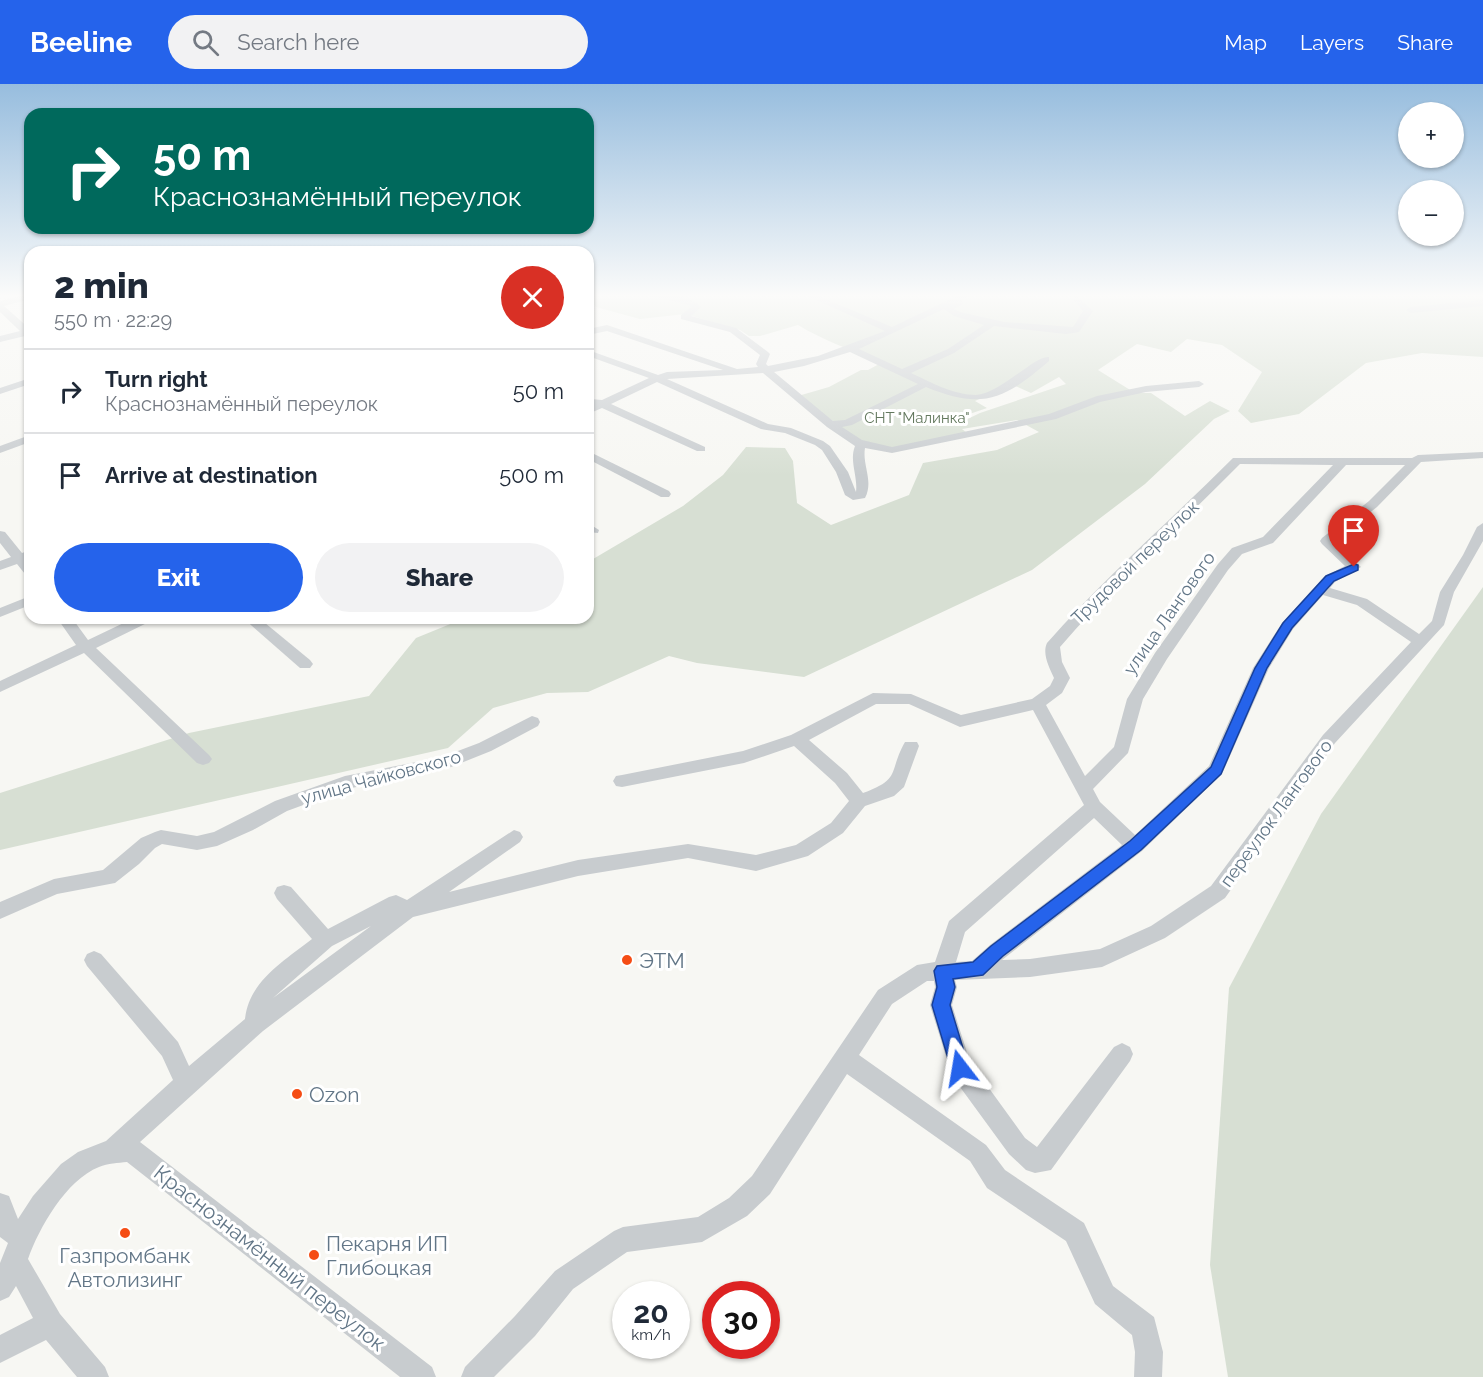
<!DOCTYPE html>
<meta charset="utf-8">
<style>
:root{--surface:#fff;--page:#f2f2f3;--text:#1f2937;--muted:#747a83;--line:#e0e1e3;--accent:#2563eb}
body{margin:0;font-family:Raleway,sans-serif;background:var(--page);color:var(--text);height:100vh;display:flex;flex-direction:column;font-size:22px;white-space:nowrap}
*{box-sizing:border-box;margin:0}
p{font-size:20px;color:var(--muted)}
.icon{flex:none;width:33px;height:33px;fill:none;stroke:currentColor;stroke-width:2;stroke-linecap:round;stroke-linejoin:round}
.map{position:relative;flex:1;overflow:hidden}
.drawer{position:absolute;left:24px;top:162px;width:570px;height:378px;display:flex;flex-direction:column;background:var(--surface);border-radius:18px;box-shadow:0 2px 4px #0004}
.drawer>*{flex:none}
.hud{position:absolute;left:24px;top:24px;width:570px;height:126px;border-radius:18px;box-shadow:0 2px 4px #0004;background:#00695c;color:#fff;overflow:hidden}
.fabs{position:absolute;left:1398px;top:18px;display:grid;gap:12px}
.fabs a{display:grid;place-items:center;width:66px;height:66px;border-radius:50%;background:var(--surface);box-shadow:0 2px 4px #0004;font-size:30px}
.speed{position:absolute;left:612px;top:1197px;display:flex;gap:12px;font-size:30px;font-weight:700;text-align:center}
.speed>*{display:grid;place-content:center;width:78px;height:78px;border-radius:50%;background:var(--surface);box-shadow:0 2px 4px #0004;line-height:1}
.speed small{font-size:15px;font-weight:400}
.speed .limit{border:9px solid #d22;background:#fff;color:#111}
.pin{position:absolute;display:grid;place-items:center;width:51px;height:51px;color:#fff;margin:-62px -26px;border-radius:50% 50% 50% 0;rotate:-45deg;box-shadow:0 0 6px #0007}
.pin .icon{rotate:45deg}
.me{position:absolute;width:66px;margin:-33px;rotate:346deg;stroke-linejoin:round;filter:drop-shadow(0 0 4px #0008)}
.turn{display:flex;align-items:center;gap:21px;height:126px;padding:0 30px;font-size:27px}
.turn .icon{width:78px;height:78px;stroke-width:2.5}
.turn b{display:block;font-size:42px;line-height:51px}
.round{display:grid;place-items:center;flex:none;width:63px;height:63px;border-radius:32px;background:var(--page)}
.overview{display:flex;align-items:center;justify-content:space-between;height:102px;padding:0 30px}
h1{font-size:36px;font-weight:800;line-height:45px}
.cta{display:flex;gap:12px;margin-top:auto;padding:12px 30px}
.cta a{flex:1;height:69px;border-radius:36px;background:var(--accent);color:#fff;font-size:24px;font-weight:800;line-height:69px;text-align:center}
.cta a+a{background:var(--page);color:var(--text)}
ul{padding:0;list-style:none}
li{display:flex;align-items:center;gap:18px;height:84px;padding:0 30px;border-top:2px solid var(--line)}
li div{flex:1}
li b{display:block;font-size:22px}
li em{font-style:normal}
header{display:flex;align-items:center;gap:36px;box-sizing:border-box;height:84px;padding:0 30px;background:var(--accent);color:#fff}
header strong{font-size:28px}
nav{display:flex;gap:33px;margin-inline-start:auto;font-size:21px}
.search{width:420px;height:54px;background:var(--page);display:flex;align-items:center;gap:15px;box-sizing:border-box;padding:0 21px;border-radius:33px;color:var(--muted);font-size:22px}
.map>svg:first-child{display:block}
</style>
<header>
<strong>Beeline</strong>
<div class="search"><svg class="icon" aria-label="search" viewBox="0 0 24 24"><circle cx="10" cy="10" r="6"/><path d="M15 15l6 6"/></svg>Search here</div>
<nav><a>Map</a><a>Layers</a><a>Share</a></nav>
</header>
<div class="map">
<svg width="1483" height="1293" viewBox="0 0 1483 1293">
<rect width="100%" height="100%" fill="#f7f7f3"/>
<!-- green -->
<g fill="#d7dfd3" fill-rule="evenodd">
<path d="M 588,211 L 1483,211 L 1483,273 L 1422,269 L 1366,279 L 1299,330 L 1251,339 L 1238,327 L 1262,288 L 1222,261 L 1187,255 L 1171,268 L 1137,260 L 1098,286 L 1135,309 L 1151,309 L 1185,332 L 1210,317 L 1230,327 L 1214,335 L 1145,400 L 1032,486 L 804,593 L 697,579 L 669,572 L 588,608 L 547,609 L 493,624 L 448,664 L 0,766 L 0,709 L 189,649 L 369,612 L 416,554 L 465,534 L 588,534 L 588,478 L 683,422 L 723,391 L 746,363 L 785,364 L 793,377 L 797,419 L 831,441 L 909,411 L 923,379 L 997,366 L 1039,348 L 1017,336 L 962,345 L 967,349 L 907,364 L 869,363 L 798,312 L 829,303 L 861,286 L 868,286 L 881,279 C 853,266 824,257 798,241 L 760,252 L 749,252 L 740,246 L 685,230 L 640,235 L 596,223 ZM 1059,293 L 1066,300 L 980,329 L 953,342 L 946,338 L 987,324 L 975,317 L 1011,300 L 1031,309 Z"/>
<polygon points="1483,503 1483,1293 1228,1293 1210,1181 1229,904 1321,730"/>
</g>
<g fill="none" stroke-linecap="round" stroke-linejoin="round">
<!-- minor -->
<g fill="#c8cccf" fill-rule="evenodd">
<polygon points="24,211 30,211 30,215 4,222 30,245 30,255 25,252 0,258 0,252 20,247 0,228 0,217"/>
<path d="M 647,211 C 663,211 690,210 701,223 L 691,232 L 736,244 L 768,268 L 770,270 L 766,280 L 768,282 L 818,272 L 885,247 L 805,211 L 816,211 L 892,243 L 959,211 L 969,211 L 962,216 L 963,220 L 954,225 L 960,228 L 1004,238 L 1073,243 L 1083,227 L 1073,215 L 1077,212 L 1093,227 L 1079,248 L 1066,250 L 994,242 L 954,269 L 911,289 C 930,298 954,311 976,311 C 1000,310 1035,271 1049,273 L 1049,277 C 1004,316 982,326 926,303 L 852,341 L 842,343 L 862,356 L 892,363 L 1049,330 L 1097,312 L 1146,302 L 1199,297 L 1204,300 L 1199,303 L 1146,308 L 1100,318 L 1056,335 L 892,369 L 865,364 C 862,381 874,397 865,414 L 853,416 L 845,411 L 836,388 L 822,366 L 815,361 L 785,349 L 761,345 L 657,298 L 611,320 L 705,363 L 705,367 L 697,367 L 602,324 L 588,330 L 588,323 L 593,320 L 590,317 L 591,315 L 602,316 L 649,294 L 588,272 L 588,266 L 658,291 L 667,288 L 723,286 L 607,247 L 588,251 L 588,245 L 607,241 L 737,285 L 758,283 L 756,280 L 760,271 L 730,248 L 681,235 L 681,231 L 691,223 L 689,221 ZM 944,225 L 954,232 L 984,241 L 948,265 L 902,285 L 859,265 ZM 850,268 L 918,300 L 845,336 L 833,337 L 774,288 L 804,282 ZM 763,289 L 827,343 L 855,362 C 849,377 858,392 856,408 L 848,388 L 830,362 L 823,357 L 791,344 L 768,340 L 667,295 Z"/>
<polygon points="1483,216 1483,222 1411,229 1406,226 1411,223"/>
<polygon points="30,294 30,300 0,310 0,304"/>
<polygon points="30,351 30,358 0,369 0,362"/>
<polygon points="588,367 669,407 671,410 669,413 661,413 588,375"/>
<path d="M 1483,368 L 1483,374 L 1421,378 L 1377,423 L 1334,457 L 1361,483 L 1335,498 L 1330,504 L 1367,515 L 1419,550 L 1432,537 L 1440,508 L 1463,471 L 1477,443 L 1483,439 L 1483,457 L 1454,508 L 1444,541 L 1335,659 L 1225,814 L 1165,854 L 1102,883 L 1030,893 L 955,896 L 957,903 L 952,921 L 970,978 L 1025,1054 L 1037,1063 L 1114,963 L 1122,959 L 1130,963 L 1133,970 L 1130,977 L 1051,1086 L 1035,1089 L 1026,1086 L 1009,1070 L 952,992 L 930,921 L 935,903 L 934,897 L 927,897 L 892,920 L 859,971 L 986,1061 L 1005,1086 L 1084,1139 L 1113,1202 L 1154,1233 L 1163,1268 L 1162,1293 L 1134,1293 L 1135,1268 L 1132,1251 L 1095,1220 L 1066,1157 L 987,1104 L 970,1077 L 847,990 L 770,1110 L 747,1132 L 702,1158 L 627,1168 L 573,1205 L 535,1252 L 494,1293 L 461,1293 L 465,1283 L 515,1232 L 555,1187 L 614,1147 L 623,1143 L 698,1133 L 729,1114 L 752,1092 L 878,906 L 917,881 L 935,878 L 949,837 L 1084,721 L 1033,626 L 960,643 L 909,620 L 876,620 L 809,656 L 847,689 L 863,709 C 902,695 888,688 905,658 L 917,658 L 919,662 L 904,703 L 894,712 L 865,722 L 843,749 L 808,772 L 756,787 L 688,774 L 578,792 L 413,833 L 263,947 L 140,1058 L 432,1283 L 436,1293 L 400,1293 L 127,1078 C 118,1079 108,1079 99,1083 C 66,1096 39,1144 28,1175 L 60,1230 L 105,1283 L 109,1293 L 77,1293 L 46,1256 L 0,1279 L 0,1251 L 33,1234 L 16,1202 L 9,1213 L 0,1217 L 0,1179 L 8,1159 L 0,1153 L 0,1109 L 9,1112 L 18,1135 L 33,1112 L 61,1080 L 78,1068 L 106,1057 L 173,996 L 162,972 L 87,882 L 84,876 L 87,870 L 94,867 L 101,870 L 178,958 L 189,982 L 245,935 C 249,897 284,877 312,855 L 277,815 L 274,809 L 277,803 L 284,801 L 291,803 L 328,845 L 389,813 L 396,811 L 407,816 L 514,746 L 520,748 L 523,753 L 520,758 L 449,808 L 578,776 L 688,760 L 756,771 L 796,761 L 831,739 L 849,717 L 835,699 L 794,662 L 744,679 L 622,703 L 616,702 L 613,697 L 616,692 L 622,691 L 743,667 L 791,651 L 873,609 L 911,610 L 961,631 L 1032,615 L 1050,602 L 1054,594 C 1049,583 1042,570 1047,559 C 1105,493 1171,436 1233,374 L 1412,374 L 1418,371 ZM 1240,380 L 1333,381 L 1263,453 L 1232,464 L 1218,480 L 1155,569 L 1127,615 L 1114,663 L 1085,692 L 1046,621 L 1062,609 L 1070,594 L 1062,578 L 1060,563 C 1116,498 1180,441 1240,380 ZM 1346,381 L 1405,381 L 1369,417 L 1322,454 L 1320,457 L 1322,460 L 1345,482 L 1325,492 L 1282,539 L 1253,584 L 1209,682 L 1135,751 L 1100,718 L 1093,705 L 1128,669 L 1143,615 L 1167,575 L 1228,486 L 1242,470 L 1273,459 ZM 1323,511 L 1357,521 L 1411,558 L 1323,651 L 1211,802 L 1151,842 L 1100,865 L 1030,875 L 1002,876 L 1142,767 L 1222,690 L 1269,584 L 1293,545 ZM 1094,734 L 1122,761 L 990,861 L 972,877 L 956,878 L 965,848 ZM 371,842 L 273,914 L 332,862 Z"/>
<polygon points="588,439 599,446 598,449 588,448"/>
<polygon points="0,447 5,448 22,469 30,466 30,475 28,476 30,478 30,491 25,490 17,480 0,486 0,477 11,473 0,459"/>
<polygon points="30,512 30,521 0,533 0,524"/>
<polygon points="57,534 72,534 88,556 134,534 153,534 151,537 96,564 209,671 212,675 209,679 203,681 197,679 84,569 0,608 0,597 76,561"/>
<polygon points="243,534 259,534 310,576 313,580 310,584 300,584"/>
<polygon points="532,632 538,634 540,638 538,642 491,667 451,683 347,705 287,727 253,746 217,762 197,766 162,760 155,764 139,780 115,799 57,810 0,835 0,818 54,795 103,786 141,754 155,748 161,746 197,752 214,748 275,717 345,692 442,673 479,659"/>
</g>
</g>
<!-- sky -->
<linearGradient id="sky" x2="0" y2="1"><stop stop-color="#97bdde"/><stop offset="0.54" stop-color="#fbfbfa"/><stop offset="1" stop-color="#fbfbfa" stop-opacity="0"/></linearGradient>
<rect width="1483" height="392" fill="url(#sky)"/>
<!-- route -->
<polygon fill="#2563eb" stroke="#184099" stroke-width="1.5" points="1354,480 1358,481 1358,486 1334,497 1292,544 1267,584 1221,690 1141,766 1003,872 983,891 953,895 955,903 950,921 969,984 966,991 960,993 953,991 932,921 937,903 934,887 937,882 973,878 991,862 1130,757 1211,683 1255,584 1283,539 1326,492"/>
<!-- markers -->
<g fill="#f54d15" stroke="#fff" stroke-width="2">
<circle cx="627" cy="876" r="6"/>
<circle cx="297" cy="1010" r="6"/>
<circle cx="125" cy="1149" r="6"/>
<circle cx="314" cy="1171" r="6"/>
</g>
<g text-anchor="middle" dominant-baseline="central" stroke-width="6" stroke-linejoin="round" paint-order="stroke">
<!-- far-park labels -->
<g font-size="15" fill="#63785e" stroke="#fff">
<text x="917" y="334">СНТ "Малинка"</text>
</g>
<!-- street labels -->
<g font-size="18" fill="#627687" stroke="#fff">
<text transform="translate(1135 478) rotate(-44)">Трудовой переулок</text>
<text transform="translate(1169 529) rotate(-55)">улица Лангового</text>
<text transform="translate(381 693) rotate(-15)">улица Чайковского</text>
<text transform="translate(1276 729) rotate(-54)">переулок Лангового</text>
</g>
<!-- near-poi labels -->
<g font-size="21" fill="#627687" stroke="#fff" text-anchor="start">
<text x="639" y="876">ЭТМ</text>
<text x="309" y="1010">Ozon</text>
<text x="326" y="1159">Пекарня ИП<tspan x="326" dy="24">Глибоцкая</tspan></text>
<text x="125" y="1171" text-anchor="middle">Газпромбанк<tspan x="125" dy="24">Автолизинг</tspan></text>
</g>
<!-- near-street labels -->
<g font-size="21" fill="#627687" stroke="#fff">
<text transform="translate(270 1174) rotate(38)">Краснознамённый переулок</text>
</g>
</g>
</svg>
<div class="fabs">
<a>+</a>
<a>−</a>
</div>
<div class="speed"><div>20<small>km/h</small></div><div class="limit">30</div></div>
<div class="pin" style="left:1354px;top:483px;background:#d93025"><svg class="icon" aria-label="arrive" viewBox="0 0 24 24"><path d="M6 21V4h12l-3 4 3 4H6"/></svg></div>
<svg class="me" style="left:960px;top:984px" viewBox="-20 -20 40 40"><path d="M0-17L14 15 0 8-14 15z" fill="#2563eb" stroke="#fff" stroke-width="4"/></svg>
<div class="hud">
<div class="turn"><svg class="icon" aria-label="right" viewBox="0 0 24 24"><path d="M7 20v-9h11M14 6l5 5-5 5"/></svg><div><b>50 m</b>Краснознамённый переулок</div></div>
</div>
<section class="drawer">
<div class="overview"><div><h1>2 min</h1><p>550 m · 22:29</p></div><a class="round" style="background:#d93025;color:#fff"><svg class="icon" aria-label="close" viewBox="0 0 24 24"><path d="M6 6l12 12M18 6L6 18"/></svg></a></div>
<ul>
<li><svg class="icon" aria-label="right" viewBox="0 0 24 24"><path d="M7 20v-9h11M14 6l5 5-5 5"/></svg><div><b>Turn right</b><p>Краснознамённый переулок</p></div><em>50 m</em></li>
<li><svg class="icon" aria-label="arrive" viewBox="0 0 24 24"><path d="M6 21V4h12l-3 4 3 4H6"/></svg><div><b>Arrive at destination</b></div><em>500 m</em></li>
</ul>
<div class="cta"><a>Exit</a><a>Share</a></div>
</section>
</div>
